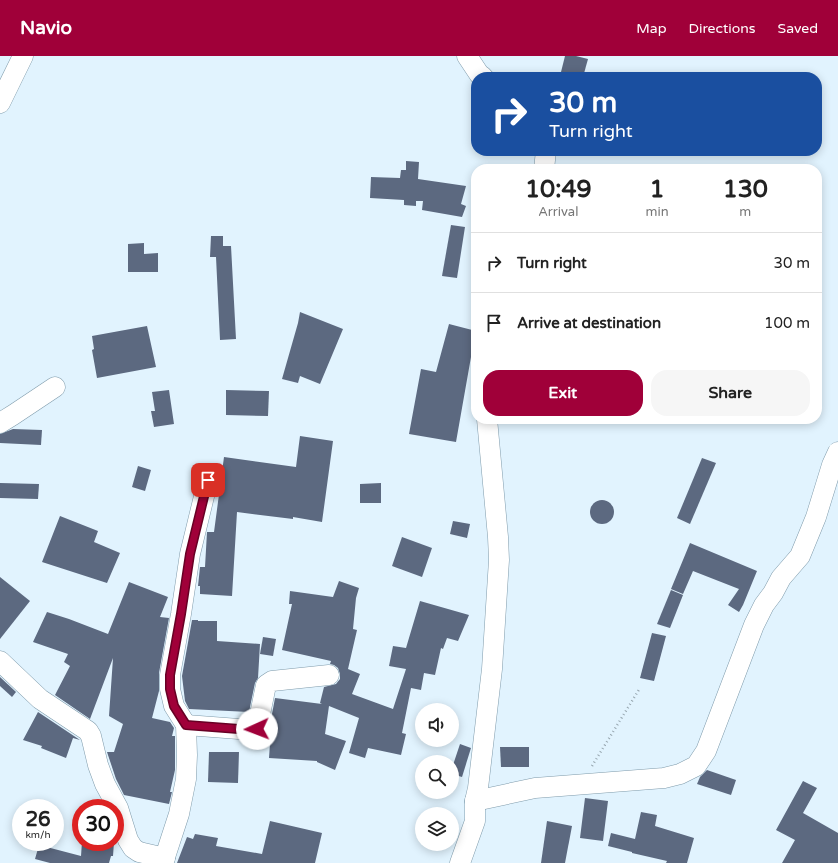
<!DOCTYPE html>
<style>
:root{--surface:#fff;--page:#f6f6f6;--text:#222;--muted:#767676;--line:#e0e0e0;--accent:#a00039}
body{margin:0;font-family:"Varela Round",sans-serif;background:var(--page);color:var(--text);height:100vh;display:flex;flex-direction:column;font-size:15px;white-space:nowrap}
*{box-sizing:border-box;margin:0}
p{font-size:13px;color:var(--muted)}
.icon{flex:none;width:22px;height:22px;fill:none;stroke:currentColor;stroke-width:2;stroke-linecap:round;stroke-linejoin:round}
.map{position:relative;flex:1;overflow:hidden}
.drawer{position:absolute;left:471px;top:108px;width:351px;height:260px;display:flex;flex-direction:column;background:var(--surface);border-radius:16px;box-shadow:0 2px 10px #0003}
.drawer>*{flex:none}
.top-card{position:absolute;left:471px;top:16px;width:351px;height:84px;border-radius:16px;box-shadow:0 2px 10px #0003;background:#1a4fa0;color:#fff;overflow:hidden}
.tools{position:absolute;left:415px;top:647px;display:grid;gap:8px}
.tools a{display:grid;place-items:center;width:44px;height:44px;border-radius:50%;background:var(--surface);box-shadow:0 2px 10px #0003;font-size:20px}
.speed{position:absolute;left:12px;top:743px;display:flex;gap:8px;font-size:20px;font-weight:700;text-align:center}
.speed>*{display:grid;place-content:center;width:52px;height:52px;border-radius:50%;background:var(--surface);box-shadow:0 2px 10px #0003;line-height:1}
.speed small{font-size:10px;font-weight:400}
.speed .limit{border:6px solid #d22;background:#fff;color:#111}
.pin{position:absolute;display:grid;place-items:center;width:34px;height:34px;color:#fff;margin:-17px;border-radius:8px;box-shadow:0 2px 6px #0006}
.me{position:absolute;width:44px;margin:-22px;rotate:268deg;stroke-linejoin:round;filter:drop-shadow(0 0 3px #0008)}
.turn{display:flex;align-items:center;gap:14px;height:84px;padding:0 12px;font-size:18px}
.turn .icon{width:52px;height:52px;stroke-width:2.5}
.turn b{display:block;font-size:28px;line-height:34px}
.eta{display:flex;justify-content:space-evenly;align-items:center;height:68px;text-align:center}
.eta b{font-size:24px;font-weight:700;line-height:28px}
.cta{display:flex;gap:8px;margin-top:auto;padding:8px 12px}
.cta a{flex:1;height:46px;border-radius:16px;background:var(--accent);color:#fff;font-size:16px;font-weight:700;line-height:46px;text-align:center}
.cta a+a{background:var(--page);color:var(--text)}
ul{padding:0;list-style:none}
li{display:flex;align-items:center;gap:12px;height:60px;padding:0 12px;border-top:1px solid var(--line)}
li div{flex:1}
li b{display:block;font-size:15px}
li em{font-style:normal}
header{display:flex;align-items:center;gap:24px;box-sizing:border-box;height:56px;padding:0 20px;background:var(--accent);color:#fff}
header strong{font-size:19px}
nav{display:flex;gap:22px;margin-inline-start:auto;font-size:14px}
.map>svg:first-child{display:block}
</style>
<header>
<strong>Navio</strong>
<nav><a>Map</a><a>Directions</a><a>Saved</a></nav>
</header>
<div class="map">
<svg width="838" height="807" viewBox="0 0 838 807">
<rect width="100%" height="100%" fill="#e1f3fe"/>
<!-- building -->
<g fill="#5c6980">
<polygon points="565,0 576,0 588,3 583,21 561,16"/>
<polygon points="406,105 419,106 418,123 466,130 461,148 466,150 462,161 422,154 423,145 416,145 416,150 404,149 404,144 370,142 371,121 400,122 401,114 406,114"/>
<polygon points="451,169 465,171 457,222 442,220"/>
<polygon points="211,180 223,180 223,190 231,190 236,283 220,284 216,201 210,201"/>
<polygon points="144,187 144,198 158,197 158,216 128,216 128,188"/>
<polygon points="300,256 343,273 320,328 300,320 298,327 282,323 298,267"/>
<polygon points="449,268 476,275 476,299 474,298 473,301 471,301 456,386 409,378 421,313 436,316"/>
<polygon points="147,270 156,311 97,322 92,294 94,293 92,280"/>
<polygon points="169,334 174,368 154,371 151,355 155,355 152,336"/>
<polygon points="226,334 269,335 268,360 226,359"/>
<polygon points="13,373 42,374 41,389 0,387 0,378"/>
<polygon points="300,380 333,385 322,466 293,461 293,463 237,456 232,540 200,538 200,530 198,530 200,511 205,511 207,476 214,476 224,401 296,411"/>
<polygon points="702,402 716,407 690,468 677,462"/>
<polygon points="138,410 151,414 145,435 132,431"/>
<polygon points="0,427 39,428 38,443 0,442"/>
<polygon points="381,427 381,447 360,447 360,428"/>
<circle cx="602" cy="456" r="12"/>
<polygon points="60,460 98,475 94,486 120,497 107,527 42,506"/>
<polygon points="453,465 470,468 467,482 450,478"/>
<polygon points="402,481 432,492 422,521 392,510"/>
<polygon points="690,487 757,515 743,549 739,556 728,549 739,533 693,515 683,538 671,533"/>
<polygon points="0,521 30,545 0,583"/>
<polygon points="339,525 359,532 356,542 353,573 357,574 348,613 360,618 352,638 393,653 406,613 389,610 393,590 406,592 420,545 469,559 458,585 447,582 443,593 441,592 435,619 424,617 421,634 411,632 402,677 406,678 401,699 368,692 365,702 349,697 359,662 329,650 325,678 346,685 335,714 317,706 317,705 269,702 272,658 275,642 322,648 320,647 324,631 336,628 340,623 340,618 338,612 334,609 330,608 331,605 282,594 292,548 289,548 290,535 333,541"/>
<polygon points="129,526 168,541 160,561 169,562 159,617 159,635 152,662 170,666 174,672 172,680 175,680 175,714 170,736 172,736 169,748 124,739 116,723 107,696 114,696 123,668 109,660 113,602 90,663 55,639 70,610 64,606 68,598 33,586 47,556 69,563 108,578"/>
<polygon points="671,534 683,539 670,572 657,568"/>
<polygon points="192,564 198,564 198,565 217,565 217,585 260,588 258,622 255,627 249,656 189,653 185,645 182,620"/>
<polygon points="652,577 666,580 654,625 640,622"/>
<polygon points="263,581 276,583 273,600 260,598"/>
<polygon points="0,621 16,636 12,641 0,630"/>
<polygon points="38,656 80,684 73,682 66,702 41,692 42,690 23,684"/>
<polygon points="460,688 471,692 462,721 452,718 452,712"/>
<polygon points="500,691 529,691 529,711 501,711"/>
<polygon points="209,696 239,696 238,727 208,726"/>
<polygon points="707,714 736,724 731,739 697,728 700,721"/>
<polygon points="803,725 817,732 803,757 838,777 838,807 782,807 795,784 776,774"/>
<polygon points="585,742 608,745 603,785 580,782"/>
<polygon points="641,756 657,759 655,770 694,782 687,807 666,807 667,805 632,797 632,796 608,790 611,777 635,783"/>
<polygon points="270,765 322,777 315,807 177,807 187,781 193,783 195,778 218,782 216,790 262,798"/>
<polygon points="547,765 572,770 565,807 541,807"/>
<polygon points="82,786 114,786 113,800 111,800 109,807 50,807 35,803 39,789 81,800"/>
</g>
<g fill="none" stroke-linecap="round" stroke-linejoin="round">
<defs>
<g id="minor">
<polyline points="467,0 479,18 483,21"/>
<polyline points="0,47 23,0"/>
<polyline points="544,113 546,95"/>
<polyline points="0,367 13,359 55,331"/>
<polyline points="0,605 40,643 88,675 91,680 98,709 105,728 118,752 128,784 133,792 139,796 165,802"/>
<polyline points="186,669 252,674 257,673 266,629 272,625 329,619"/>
<polyline points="475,745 535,732 664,722 680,718 696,710 706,695 754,569 764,549 773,537 781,522 800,500 816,461 832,409 838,396"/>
<polyline points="163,807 179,758 186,723 187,699 186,669 174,650 170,633 170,619 181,558 190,498 208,424"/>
<polyline points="460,807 475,765 475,745 478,732 492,613 499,504 498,481 487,363"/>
</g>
</defs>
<!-- minor casing -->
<use href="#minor" stroke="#7f9bab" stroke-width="21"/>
<!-- path -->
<polyline stroke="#97a6af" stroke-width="2.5" stroke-dasharray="1 3" stroke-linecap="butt" points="592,710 640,632"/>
<!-- minor -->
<use href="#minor" stroke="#fff" stroke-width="20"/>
</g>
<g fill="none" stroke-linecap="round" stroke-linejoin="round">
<defs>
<polyline id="route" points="208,424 190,498 181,558 170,619 170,633 174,650 186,669 252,674 257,673"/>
</defs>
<!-- route casing -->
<use href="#route" stroke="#680025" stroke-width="10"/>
<!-- route -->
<use href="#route" stroke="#a00039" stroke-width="7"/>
</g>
</svg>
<div class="tools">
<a><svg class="icon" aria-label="sound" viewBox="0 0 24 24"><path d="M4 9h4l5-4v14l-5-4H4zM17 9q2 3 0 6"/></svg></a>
<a><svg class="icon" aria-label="search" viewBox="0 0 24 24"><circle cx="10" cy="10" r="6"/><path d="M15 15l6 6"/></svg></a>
<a><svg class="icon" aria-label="layers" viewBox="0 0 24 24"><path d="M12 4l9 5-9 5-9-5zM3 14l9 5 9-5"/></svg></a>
</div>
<div class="speed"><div>26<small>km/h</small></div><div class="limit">30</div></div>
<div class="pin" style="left:208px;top:424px;background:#d93025"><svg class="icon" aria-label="arrive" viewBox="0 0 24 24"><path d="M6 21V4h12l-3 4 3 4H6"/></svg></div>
<svg class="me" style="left:257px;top:673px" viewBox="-20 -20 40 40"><circle r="19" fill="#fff"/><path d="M0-13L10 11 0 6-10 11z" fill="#a00039"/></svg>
<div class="top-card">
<div class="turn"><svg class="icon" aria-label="right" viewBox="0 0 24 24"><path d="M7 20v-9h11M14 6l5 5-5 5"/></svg><div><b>30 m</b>Turn right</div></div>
</div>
<section class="drawer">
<div class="eta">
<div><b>10:49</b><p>Arrival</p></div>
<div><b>1</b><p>min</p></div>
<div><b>130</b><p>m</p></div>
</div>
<ul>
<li><svg class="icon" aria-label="right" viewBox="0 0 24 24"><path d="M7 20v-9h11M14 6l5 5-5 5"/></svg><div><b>Turn right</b></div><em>30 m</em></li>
<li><svg class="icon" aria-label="arrive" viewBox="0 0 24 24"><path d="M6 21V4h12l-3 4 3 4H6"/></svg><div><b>Arrive at destination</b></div><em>100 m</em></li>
</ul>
<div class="cta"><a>Exit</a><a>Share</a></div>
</section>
</div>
